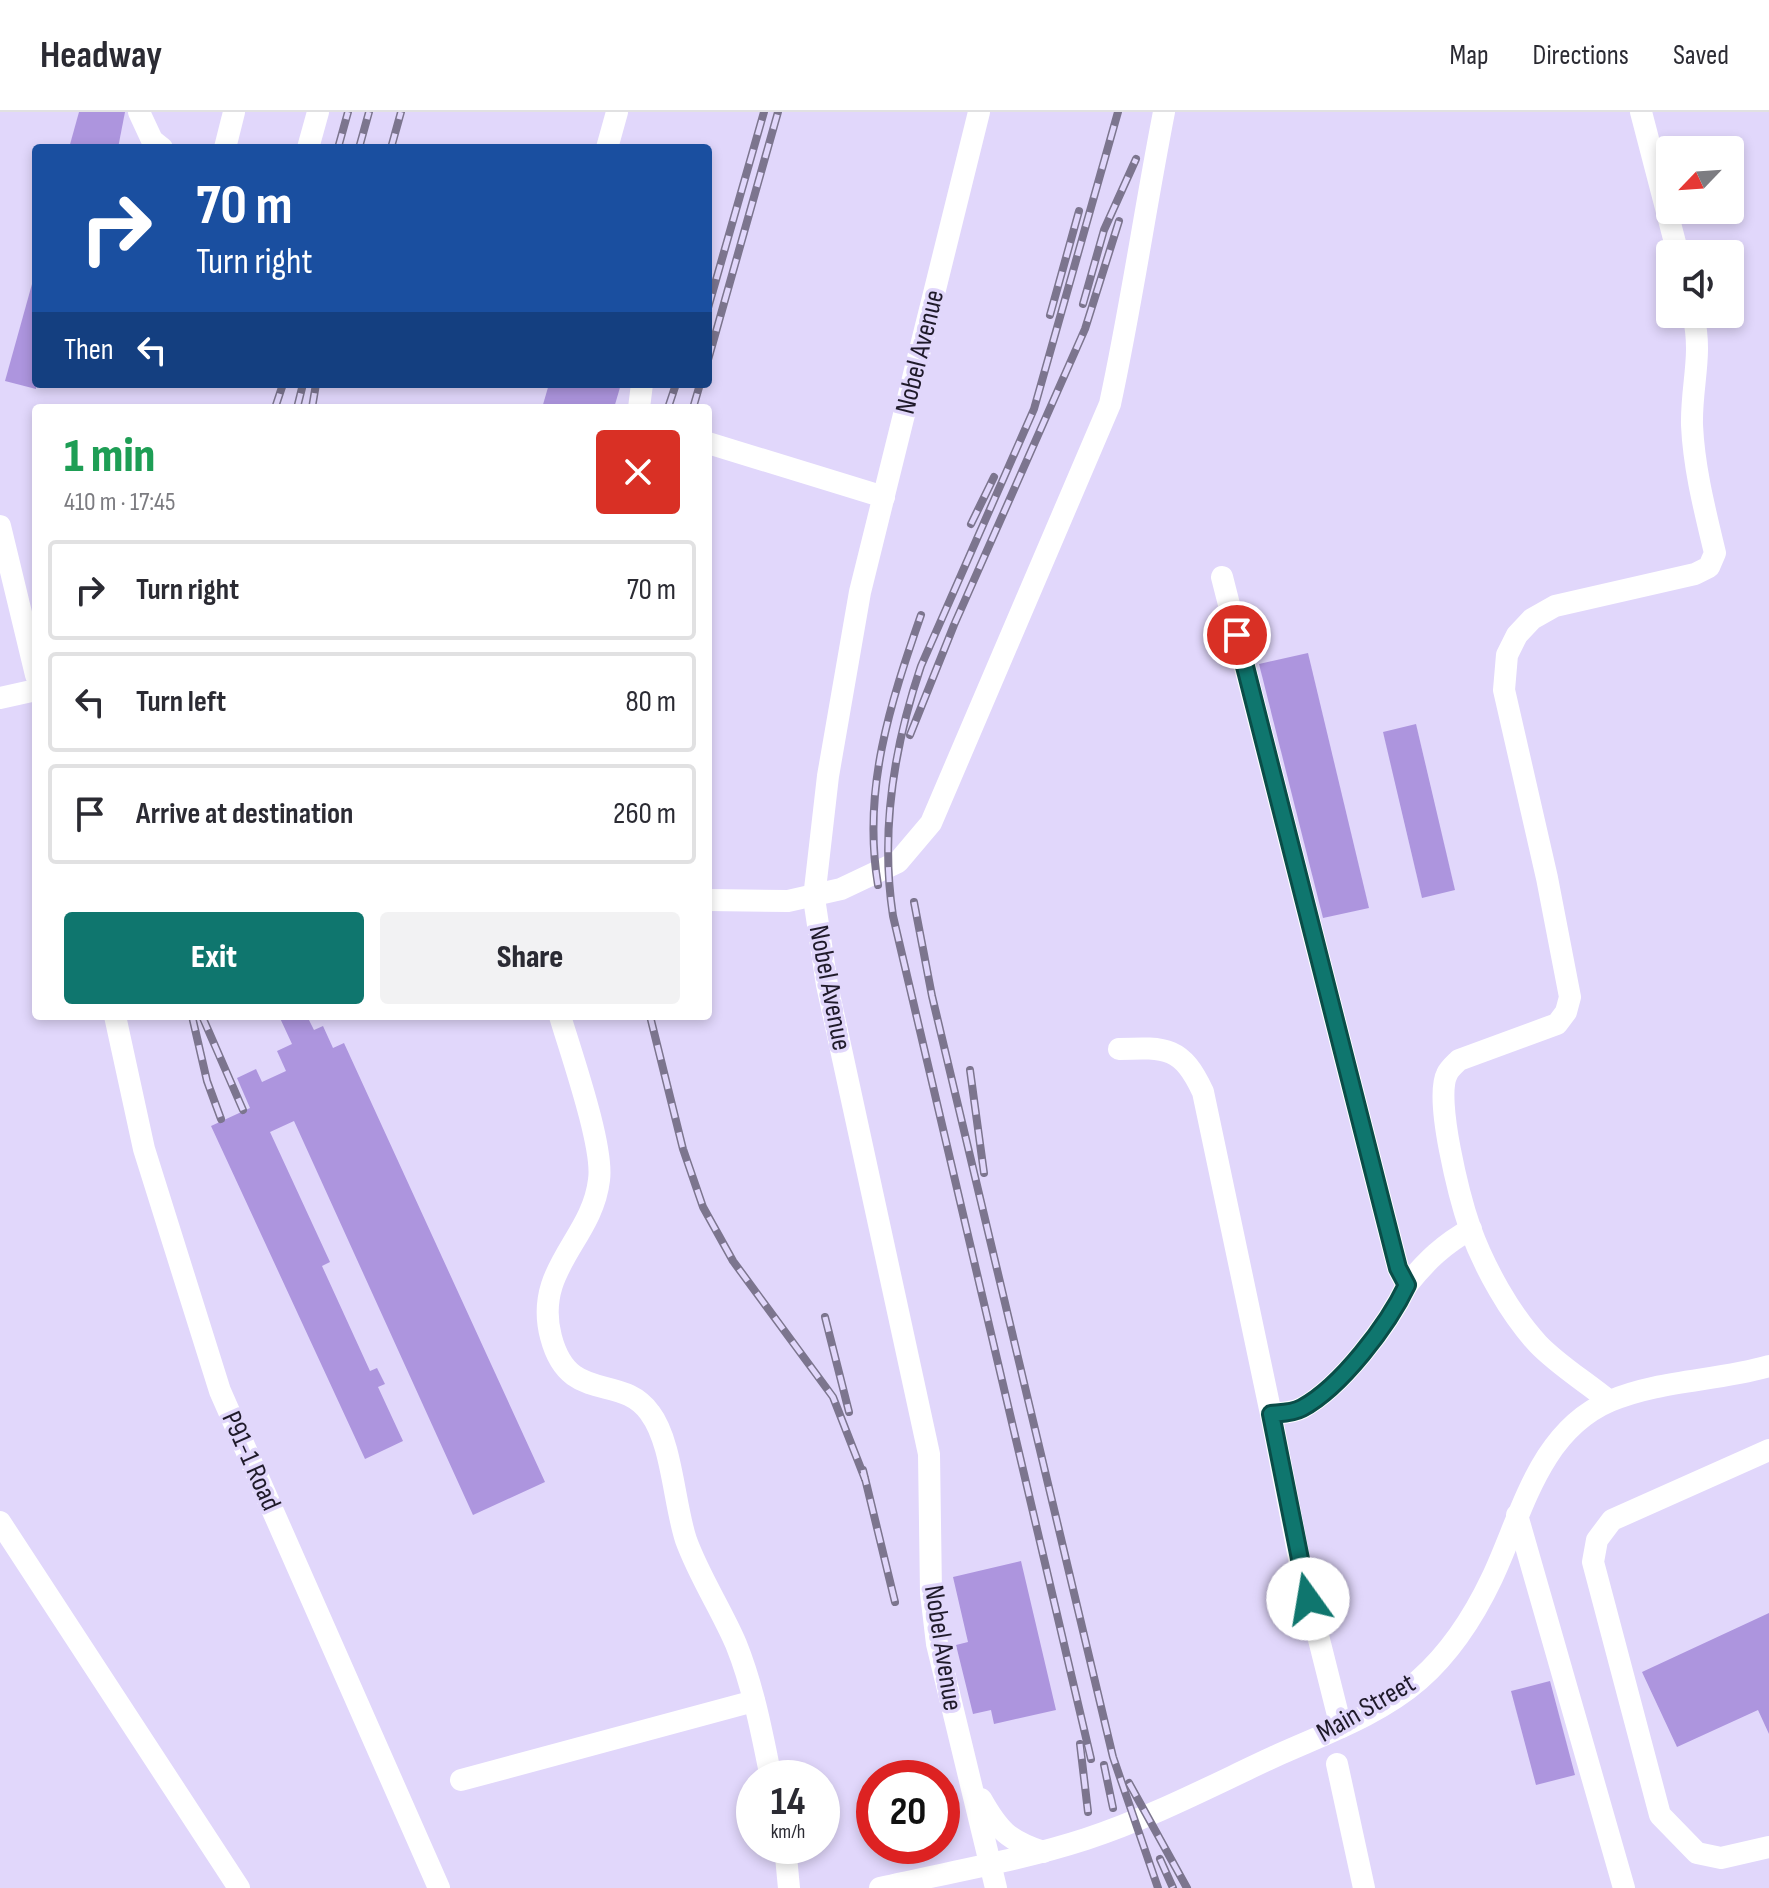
<!DOCTYPE html>
<meta charset="utf-8">
<style>
:root{--surface:#fff;--page:#f2f2f3;--text:#2b2b33;--muted:#7c7c81;--line:#e1e1e2;--accent:#0f766e}
body{margin:0;font-family:"Sofia Sans Condensed",sans-serif;background:var(--page);color:var(--text);height:100vh;display:flex;flex-direction:column;font-size:30px;white-space:nowrap}
*{box-sizing:border-box;margin:0}
p{font-size:26px;color:var(--muted)}
.icon{flex:none;width:44px;height:44px;fill:none;stroke:currentColor;stroke-width:2;stroke-linecap:round;stroke-linejoin:round}
.map{position:relative;flex:1;overflow:hidden}
.details{position:absolute;left:32px;top:292px;width:680px;height:616px;display:flex;flex-direction:column;background:var(--surface);border-radius:8px;box-shadow:0 4px 12px #0003}
.details>*{flex:none}
.guide{position:absolute;left:32px;top:32px;width:680px;height:244px;border-radius:8px;box-shadow:0 4px 12px #0003;background:#1a4fa0;color:#fff;overflow:hidden}
.needle{width:52px;rotate:245deg}
.controls{position:absolute;left:1656px;top:24px;display:grid;gap:16px}
.controls a{display:grid;place-items:center;width:88px;height:88px;border-radius:8px;background:var(--surface);box-shadow:0 4px 12px #0003;font-size:40px}
.speed{position:absolute;left:736px;top:1648px;display:flex;gap:16px;font-size:40px;font-weight:700;text-align:center}
.speed>*{display:grid;place-content:center;width:104px;height:104px;border-radius:50%;background:var(--surface);box-shadow:0 4px 12px #0003;line-height:1}
.speed small{font-size:20px;font-weight:400}
.speed .limit{border:12px solid #d22;background:#fff;color:#111}
.pin{position:absolute;display:grid;place-items:center;width:68px;height:68px;color:#fff;margin:-34px;border:4px solid #fff;border-radius:50%;box-shadow:0 2px 8px #0007}
.me{position:absolute;width:88px;margin:-44px;rotate:347deg;stroke-linejoin:round;filter:drop-shadow(0 0 6px #0008)}
.turn{display:flex;align-items:center;gap:28px;height:168px;padding:0 32px;font-size:36px}
.turn .icon{width:104px;height:104px;stroke-width:2.5}
.turn b{display:block;font-size:56px;line-height:68px}
.then{display:flex;align-items:center;height:76px;padding:0 32px;background:#0003;gap:16px;font-size:30px}
.round{display:grid;place-items:center;flex:none;width:84px;height:84px;border-radius:8px;background:var(--page)}
.headline{display:flex;align-items:center;justify-content:space-between;height:136px;padding:0 32px}
h1{font-size:48px;font-weight:800;line-height:60px;color:#1e9e55}
.action{display:flex;gap:16px;margin-top:auto;padding:16px 32px}
.action a{flex:1;height:92px;border-radius:8px;background:var(--accent);color:#fff;font-size:32px;font-weight:800;line-height:92px;text-align:center}
.action a+a{background:var(--page);color:var(--text)}
ul{padding:0;list-style:none}
li{display:flex;align-items:center;gap:24px;height:100px;margin:0 16px 12px;padding:0 16px;border:4px solid var(--line);border-radius:8px}
li div{flex:1}
li b{display:block;font-size:30px}
li em{font-style:normal}
header{display:flex;align-items:center;gap:48px;box-sizing:border-box;height:112px;padding:0 40px;background:var(--surface);border-bottom:2px solid var(--line)}
header strong{font-size:38px}
nav{display:flex;gap:44px;margin-inline-start:auto;font-size:28px}
.map>svg:first-child{display:block}
</style>
<header>
<strong>Headway</strong>
<nav><a>Map</a><a>Directions</a><a>Saved</a></nav>
</header>
<div class="map">
<svg width="1769" height="1776" viewBox="0 0 1769 1776">
<rect width="100%" height="100%" fill="#e1d7fb"/>
<!-- building -->
<g fill="#ad95de">
<polygon points="79,0 125,0 118,36 69,36"/>
<polygon points="32,172 36,172 36,277 5,269"/>
<polygon points="549,272 621,272 614,296 542,296"/>
<polygon points="1308,541 1369,796 1323,806 1259,552"/>
<polygon points="1416,612 1455,778 1422,786 1383,620"/>
<polygon points="279,904 307,904 314,918 323,914 333,936 344,931 545,1370 473,1403 294,1009 270,1020 330,1150 322,1154 370,1259 377,1256 385,1272 378,1275 403,1329 365,1347 211,1014 250,996 237,966 256,957 262,970 286,959 277,939 292,932"/>
<polygon points="1021,1449 1056,1598 994,1612 991,1598 973,1602 956,1533 968,1530 953,1465"/>
<polygon points="1769,1501 1769,1622 1758,1598 1677,1635 1642,1560"/>
<polygon points="1550,1569 1575,1663 1536,1673 1511,1579"/>
</g>
<g fill="none" stroke-linecap="round" stroke-linejoin="round">
<!-- minor -->
<g stroke="#fff" stroke-width="22">
<polyline points="139,0 152,28 162,36"/>
<polyline points="979,0 860,480 828,664 814,786 827,873 929,1342 931,1481 937,1532 996,1776"/>
<polyline points="1641,0 1678,142"/>
<polyline points="225,36 234,0"/>
<polyline points="308,36 318,0"/>
<polyline points="607,36 617,0"/>
<polyline points="639,296 642,272"/>
<polyline points="708,331 884,385"/>
<polyline points="0,414 36,563"/>
<path d="M 1222,465 L 1398,1156 L 1407,1173 C 1388,1213 1341,1275 1302,1296 C 1293,1301 1281,1301 1271,1302 L 1301,1456 L 1341,1615"/>
<polyline points="0,586 36,578"/>
<path d="M 708,788 L 788,789 L 841,777 L 898,750 L 931,711 L 1110,292 C 1131,195 1145,97 1164,0"/>
<polyline points="115,904 144,1037 220,1279 439,1776"/>
<path d="M 560,904 C 571,941 604,1035 599,1068 C 592,1128 533,1157 551,1225 C 569,1294 621,1260 650,1301 C 672,1330 674,1392 686,1428 C 699,1464 721,1497 736,1532 C 753,1574 762,1621 771,1666"/>
<path d="M 1119,937 C 1167,935 1182,935 1203,980 L 1271,1302"/>
<path d="M 1407,1173 C 1426,1149 1444,1132 1471,1117"/>
<path d="M 1609,1289 C 1586,1270 1558,1253 1538,1232 C 1510,1202 1484,1155 1470,1116 C 1460,1087 1434,987 1447,962 C 1449,957 1455,952 1459,948 L 1557,912 L 1566,900 L 1570,885 L 1547,766 L 1504,578 L 1507,543 L 1517,523 L 1532,507 L 1555,494 L 1695,462 L 1709,455 L 1715,441 C 1705,399 1694,357 1692,313 C 1691,273 1703,243 1693,202"/>
<polyline points="1769,1338 1612,1408 1597,1428 1593,1450 1660,1703 1697,1741 1721,1746 1769,1735"/>
<polyline points="1517,1403 1624,1776"/>
<polyline points="0,1410 239,1776"/>
<polyline points="1337,1652 1364,1776"/>
<polyline points="461,1668 754,1589"/>
<path d="M 981,1687 C 999,1719 1008,1728 1043,1740"/>
<polyline points="785,1734 789,1776"/>
<path d="M 880,1776 C 949,1760 1018,1749 1086,1727 C 1153,1705 1217,1671 1280,1642 C 1327,1621 1380,1602 1419,1568 C 1451,1540 1474,1504 1492,1466 C 1522,1403 1538,1320 1610,1289 C 1659,1268 1718,1269 1769,1254"/>
</g>
<defs>
<g id="rail">
<polyline points="338,36 348,0"/>
<polyline points="359,36 369,0"/>
<polyline points="391,36 401,0"/>
<polyline points="1083,192 1104,118 1136,47"/>
<polyline points="708,196 764,0"/>
<polyline points="1050,203 1079,99"/>
<polyline points="708,248 778,0"/>
<polyline points="275,296 283,272"/>
<polyline points="297,296 303,272"/>
<polyline points="312,296 316,272"/>
<polyline points="668,296 676,272"/>
<polyline points="693,296 700,272"/>
<polyline points="971,412 994,365"/>
<polyline points="910,623 954,513 1085,217 1119,109"/>
<path d="M 878,773 C 862,678 890,592 921,503"/>
<polyline points="914,790 932,884 1113,1645 1158,1776"/>
<polyline points="192,904 207,969 221,1007"/>
<polyline points="202,904 243,998"/>
<polyline points="650,904 683,1037 703,1095 733,1149 833,1285 865,1367"/>
<polyline points="970,958 984,1061"/>
<polyline points="825,1205 849,1300"/>
<polyline points="863,1358 895,1490"/>
<polyline points="1080,1632 1088,1700"/>
<path d="M 1091,1647 L 893,804 C 880,719 894,634 921,554 L 1034,297 L 1118,0"/>
<polyline points="1104,1653 1113,1696"/>
<polyline points="1129,1671 1187,1776"/>
<polyline points="1160,1747 1173,1776"/>
</g>
</defs>
<!-- rail casing -->
<use href="#rail" stroke="#7c758e" stroke-width="8"/>
<!-- rail -->
<use href="#rail" stroke="#e1d7fb" stroke-width="5" stroke-dasharray="15" stroke-linecap="butt"/>
</g>
<g fill="none" stroke-linecap="round" stroke-linejoin="round">
<defs>
<path id="route" d="M 1237,523 L 1398,1156 L 1407,1173 C 1388,1213 1341,1275 1302,1296 C 1293,1301 1281,1301 1271,1302 L 1308,1487"/>
</defs>
<!-- route casing -->
<use href="#route" stroke="#0a4d48" stroke-width="20"/>
<!-- route -->
<use href="#route" stroke="#0f766e" stroke-width="14"/>
</g>
<g text-anchor="middle" dominant-baseline="central" stroke-width="7" stroke-linejoin="round" paint-order="stroke">
<!-- street labels -->
<g font-size="28" fill="#1f1a2a" stroke="#e1d7fb">
<text transform="translate(920 240) rotate(-76)">Nobel Avenue</text>
<text transform="translate(830 876) rotate(79)">Nobel Avenue</text>
<text transform="translate(251 1349) rotate(66)">P91-1 Road</text>
<text transform="translate(943 1536) rotate(81)">Nobel Avenue</text>
<text transform="translate(1366 1596) rotate(-30)">Main Street</text>
</g>
</g>
</svg>
<div class="controls">
<a><svg class="needle" viewBox="-14 -14 28 28"><path d="M0-13l5 13h-10z" fill="#e53935"/><path d="M0 13l5-13h-10z" fill="#7c7c81"/></svg></a>
<a><svg class="icon" aria-label="sound" viewBox="0 0 24 24"><path d="M4 9h4l5-4v14l-5-4H4zM17 9q2 3 0 6"/></svg></a>
</div>
<div class="speed"><div>14<small>km/h</small></div><div class="limit">20</div></div>
<div class="pin" style="left:1237px;top:523px;background:#d93025"><svg class="icon" aria-label="arrive" viewBox="0 0 24 24"><path d="M6 21V4h12l-3 4 3 4H6"/></svg></div>
<svg class="me" style="left:1308px;top:1487px" viewBox="-20 -20 40 40"><circle r="19" fill="#fff"/><path d="M0-13L10 11 0 6-10 11z" fill="#0f766e"/></svg>
<div class="guide">
<div class="turn"><svg class="icon" aria-label="right" viewBox="0 0 24 24"><path d="M7 20v-9h11M14 6l5 5-5 5"/></svg><div><b>70 m</b>Turn right</div></div>
<div class="then">Then<svg class="icon" aria-label="left" viewBox="0 0 24 24"><path d="M17 20v-9H6M10 6l-5 5 5 5"/></svg></div>
</div>
<section class="details">
<div class="headline"><div><h1>1 min</h1><p>410 m · 17:45</p></div><a class="round" style="background:#d93025;color:#fff"><svg class="icon" aria-label="close" viewBox="0 0 24 24"><path d="M6 6l12 12M18 6L6 18"/></svg></a></div>
<ul>
<li><svg class="icon" aria-label="right" viewBox="0 0 24 24"><path d="M7 20v-9h11M14 6l5 5-5 5"/></svg><div><b>Turn right</b></div><em>70 m</em></li>
<li><svg class="icon" aria-label="left" viewBox="0 0 24 24"><path d="M17 20v-9H6M10 6l-5 5 5 5"/></svg><div><b>Turn left</b></div><em>80 m</em></li>
<li><svg class="icon" aria-label="arrive" viewBox="0 0 24 24"><path d="M6 21V4h12l-3 4 3 4H6"/></svg><div><b>Arrive at destination</b></div><em>260 m</em></li>
</ul>
<div class="action"><a>Exit</a><a>Share</a></div>
</section>
</div>
